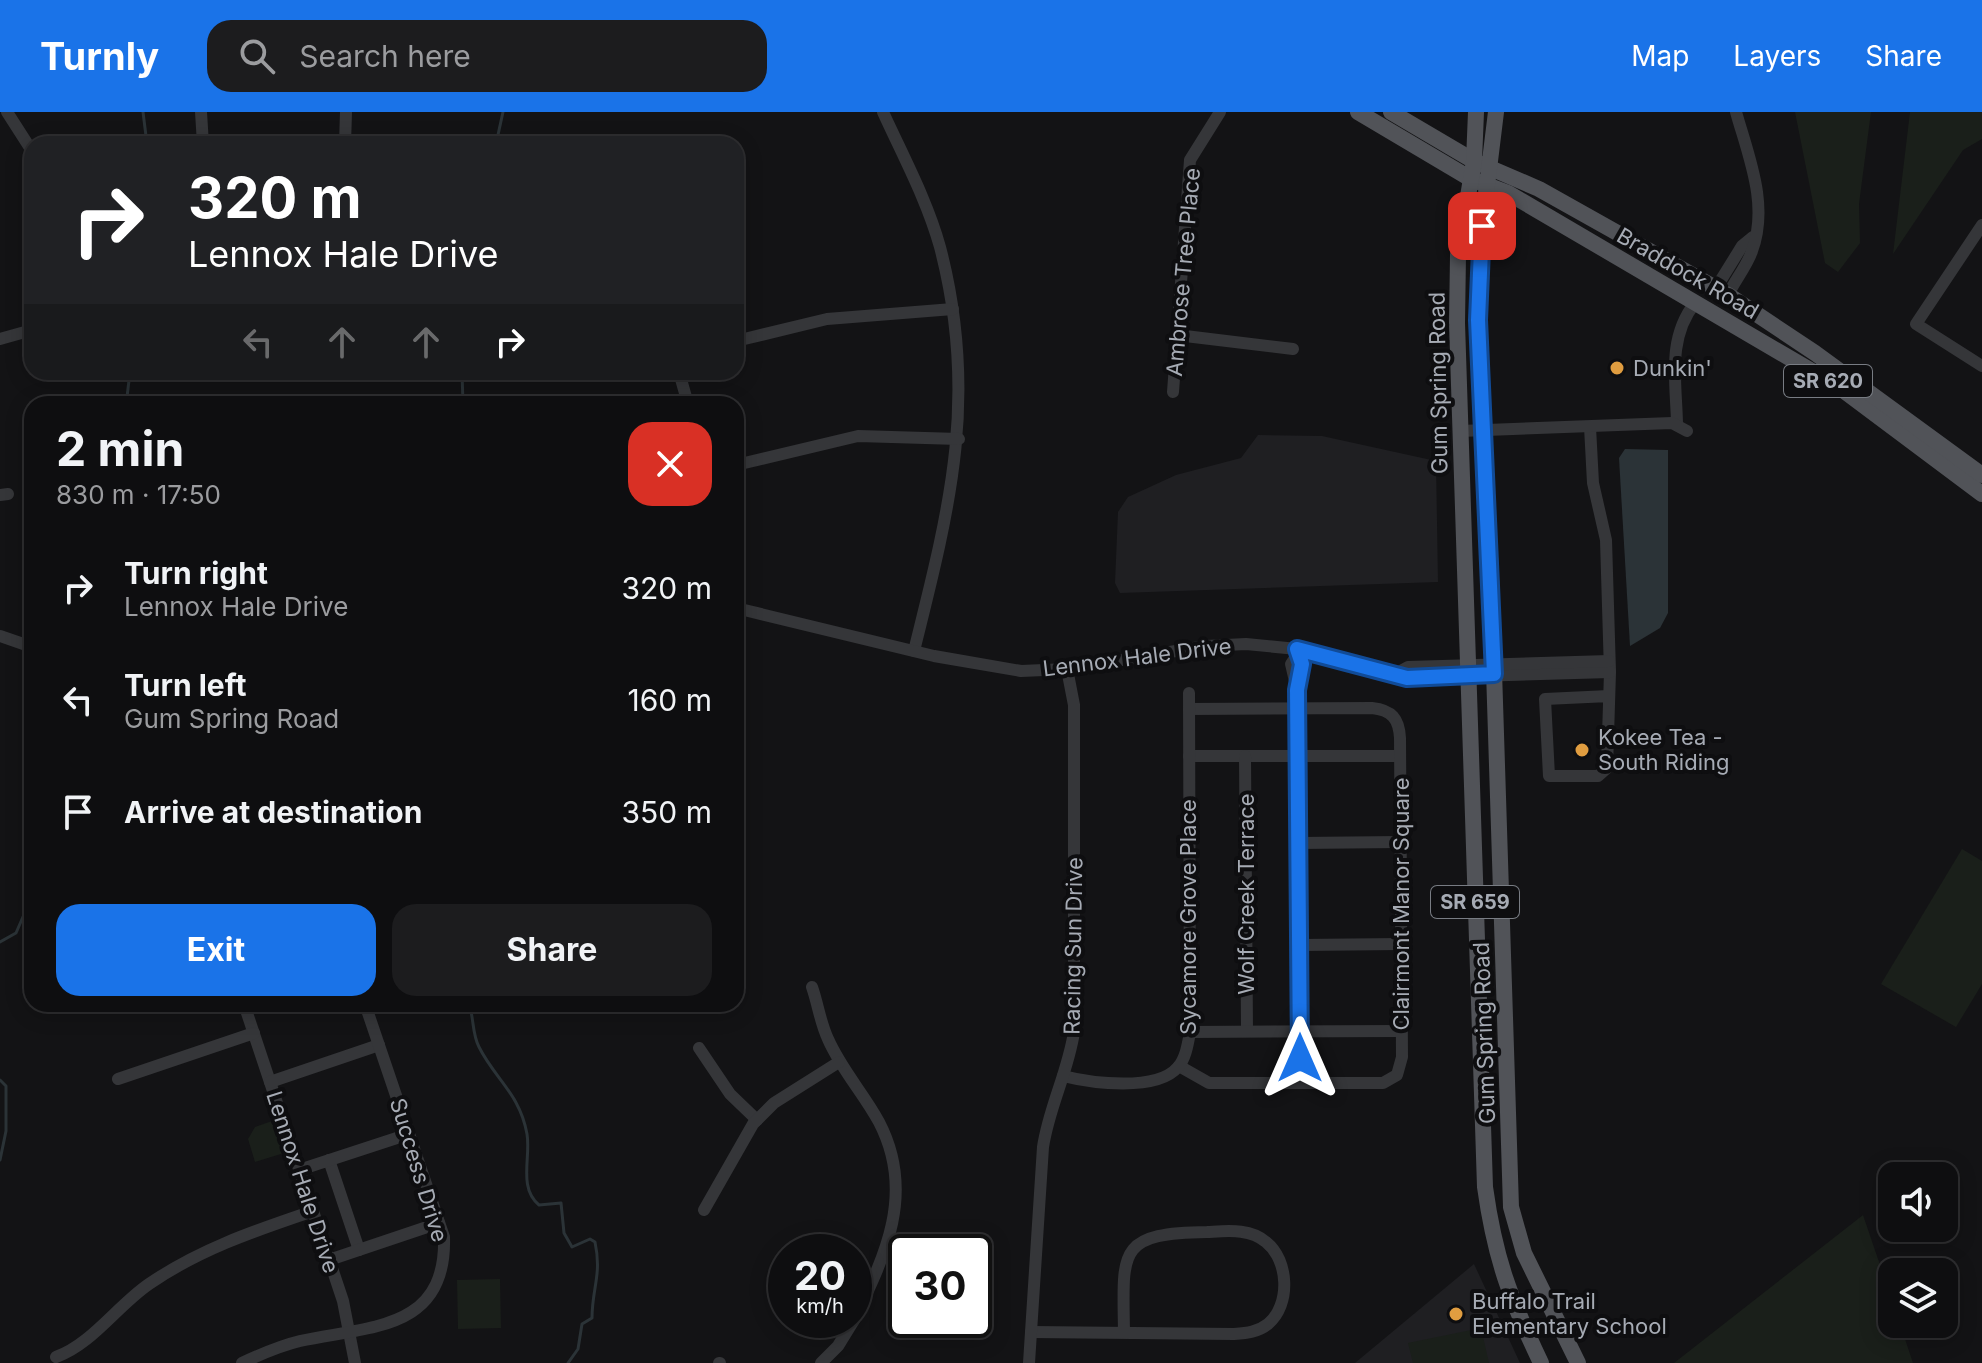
<!DOCTYPE html>
<meta charset="utf-8">
<style>
:root{--surface:#0e0e10;--page:#1c1c1e;--text:#f1f3f6;--muted:#9b9c9f;--line:#2e2e30;--accent:#1a73e8}
body{margin:0;font-family:Inter,sans-serif;background:var(--page);color:var(--text);height:100vh;display:flex;flex-direction:column;font-size:30px;white-space:nowrap}
*{box-sizing:border-box;margin:0}
p{font-size:26px;color:var(--muted)}
.icon{flex:none;width:44px;height:44px;fill:none;stroke:currentColor;stroke-width:2;stroke-linecap:round;stroke-linejoin:round}
.map{position:relative;flex:1;overflow:hidden}
.drawer{position:absolute;left:24px;top:284px;width:720px;height:616px;display:flex;flex-direction:column;background:var(--surface);border-radius:24px;box-shadow:0 4px 20px #0003,0 0 0 2px var(--line)}
.drawer>*{flex:none}
.banner{position:absolute;left:24px;top:24px;width:720px;height:244px;border-radius:24px;box-shadow:0 4px 20px #0003,0 0 0 2px var(--line);background:#202124;color:#fff;overflow:hidden}
.buttons{position:absolute;left:1878px;top:1050px;display:grid;gap:16px}
.buttons a{display:grid;place-items:center;width:80px;height:80px;border-radius:16px;background:var(--surface);box-shadow:0 4px 20px #0003,0 0 0 2px var(--line);font-size:40px}
.speed{position:absolute;left:768px;top:1122px;display:flex;gap:16px;font-size:40px;font-weight:700;text-align:center}
.speed>*{display:grid;place-content:center;width:104px;height:104px;border-radius:50%;background:var(--surface);box-shadow:0 4px 20px #0003,0 0 0 2px var(--line);line-height:1}
.speed small{font-size:20px;font-weight:400}
.speed .limit{border:4px solid #111;border-radius:12px;background:#fff;color:#111}
.pin{position:absolute;display:grid;place-items:center;width:68px;height:68px;color:#fff;margin:-34px;border-radius:16px;box-shadow:0 4px 12px #0006}
.me{position:absolute;width:88px;margin:-44px;rotate:0deg;stroke-linejoin:round;filter:drop-shadow(0 0 6px #0008)}
.turn{display:flex;align-items:center;gap:28px;height:168px;padding:0 32px;font-size:36px}
.turn .icon{width:104px;height:104px;stroke-width:2.5}
.turn b{display:block;font-size:56px;line-height:68px}
.lanes{display:flex;align-items:center;height:76px;padding:0 32px;background:#0003;justify-content:center;gap:40px;direction:ltr}
.lanes .off{opacity:.35}
.round{display:grid;place-items:center;flex:none;width:84px;height:84px;border-radius:24px;background:var(--page)}
.summary{display:flex;align-items:center;justify-content:space-between;height:136px;padding:0 32px}
h1{font-size:48px;font-weight:700;line-height:60px}
.action{display:flex;gap:16px;margin-top:auto;padding:16px 32px}
.action a{flex:1;height:92px;border-radius:24px;background:var(--accent);color:#fff;font-size:32px;font-weight:700;line-height:92px;text-align:center}
.action a+a{background:var(--page);color:var(--text)}
ul{padding:0;list-style:none}
li{display:flex;align-items:center;gap:24px;height:112px;padding:0 32px}
li div{flex:1}
li b{display:block;font-size:30px}
li em{font-style:normal}
header{display:flex;align-items:center;gap:48px;box-sizing:border-box;height:112px;padding:0 40px;background:var(--accent);color:#fff}
header strong{font-size:38px}
nav{display:flex;gap:44px;margin-inline-start:auto;font-size:28px}
.search{width:560px;height:72px;background:var(--page);display:flex;align-items:center;gap:20px;box-sizing:border-box;padding:0 28px;border-radius:24px;color:var(--muted);font-size:30px}
.map>svg:first-child{display:block}
</style>
<header>
<strong>Turnly</strong>
<div class="search"><svg class="icon" aria-label="search" viewBox="0 0 24 24"><circle cx="10" cy="10" r="6"/><path d="M15 15l6 6"/></svg>Search here</div>
<nav><a>Map</a><a>Layers</a><a>Share</a></nav>
</header>
<div class="map">
<svg width="1982" height="1251" viewBox="0 0 1982 1251">
<rect width="100%" height="100%" fill="#131315"/>
<!-- built -->
<g fill="#1f1f22">
<polygon points="1258,323 1322,324 1436,349 1438,470 1120,481 1115,471 1118,400 1128,385 1176,363 1241,346"/>
<polygon points="1474,1152 1520,1251 1355,1251"/>
</g>
<!-- green -->
<g fill="#1a1f1a">
<polygon points="1795,0 1871,0 1859,92 1860,131 1838,160 1825,151"/>
<polygon points="1910,0 1982,0 1982,27 1963,38 1893,142"/>
<polygon points="1962,737 1982,749 1982,872 1956,915 1881,872"/>
<polygon points="272,1009 284,1041 255,1050 248,1027 255,1015"/>
<polygon points="1863,1103 1892,1188 1892,1212 1900,1212 1913,1251 1674,1251"/>
<polygon points="500,1167 501,1216 458,1217 457,1168"/>
<polygon points="1481,1216 1489,1251 1413,1251 1408,1231"/>
</g>
<!-- water -->
<polygon fill="#2b3337" points="1625,337 1668,338 1668,501 1660,516 1630,534 1619,346"/>
<g fill="none" stroke-linecap="round" stroke-linejoin="round">
<!-- stream -->
<g stroke="#2b3337" stroke-width="3">
<polyline points="143,0 147,32"/>
<polyline points="496,32 503,0"/>
<polyline points="462,260 463,292"/>
<polyline points="120,292 127,285 130,260"/>
<polyline points="0,830 16,821 32,784"/>
<path d="M 469,892 C 474,906 472,922 479,935 C 495,967 520,982 527,1022 C 531,1045 518,1076 539,1093 L 561,1091 L 564,1121 L 572,1135 L 590,1127 L 595,1130 C 602,1163 592,1176 592,1206 L 582,1212 L 578,1237 L 568,1251"/>
<polyline points="0,968 6,974 6,1019 0,1048"/>
</g>
<!-- minor -->
<g stroke="#353639" stroke-width="12">
<polyline points="7,0 32,39"/>
<polyline points="201,0 203,32"/>
<path d="M 883,0 C 903,44 927,88 940,135 C 979,284 950,395 914,539"/>
<polyline points="345,32 346,0"/>
<polyline points="1982,113 1916,212 1982,254"/>
<polyline points="1716,176 1742,134 1753,125"/>
<path d="M 1728,183 C 1735,168 1747,154 1752,139 C 1769,93 1749,46 1736,0"/>
<polyline points="1177,223 1293,237"/>
<polyline points="0,227 32,218"/>
<polyline points="736,229 827,207 953,197"/>
<polyline points="679,260 688,292"/>
<polyline points="1173,280 1190,48 1220,0"/>
<path d="M 1677,311 C 1676,269 1667,226 1695,191"/>
<polyline points="1590,315 1593,371 1606,428 1610,560 1607,656 1598,664 1549,664 1545,587 1609,584"/>
<polyline points="1460,319 1672,311 1687,319"/>
<polyline points="736,353 858,324 959,327"/>
<polyline points="0,383 8,382"/>
<polyline points="736,496 934,544 1021,559 1067,557 1206,534 1246,532 1297,537 1407,566 1610,560"/>
<polyline points="0,524 32,535"/>
<polyline points="1297,537 1302,552 1297,578 1299,971"/>
<polyline points="1297,543 1291,552 1297,578"/>
<polyline points="1397,561 1408,555 1609,549"/>
<polyline points="1189,644 1400,644"/>
<polyline points="1245,644 1247,919"/>
<polyline points="1299,731 1400,730"/>
<polyline points="1300,833 1401,832"/>
<path d="M 812,875 C 818,892 820,910 828,927 C 841,957 864,982 879,1010 C 916,1081 885,1144 854,1208"/>
<polyline points="244,892 343,1189 355,1251"/>
<polyline points="1190,920 1401,919"/>
<polyline points="699,936 730,982 757,1008"/>
<path d="M 1179,954 L 1209,971 L 1383,971 L 1397,963 L 1402,945 L 1400,626 C 1399,607 1392,598 1372,596 L 1189,597"/>
<path d="M 1063,964 C 1091,971 1157,980 1178,955 C 1186,946 1188,931 1190,920 L 1189,581"/>
<polyline points="118,967 254,921"/>
<polyline points="270,970 379,933"/>
<polyline points="329,1048 359,1138"/>
<polyline points="299,1058 409,1022"/>
<polyline points="704,1098 753,1012 774,991 839,950"/>
<polyline points="329,1148 439,1111"/>
<path d="M 1031,1220 L 1234,1222 C 1247,1221 1258,1220 1268,1212 C 1291,1193 1289,1148 1266,1130 C 1250,1116 1227,1119 1207,1120 C 1116,1121 1123,1140 1124,1221"/>
<path d="M 56,1245 C 92,1232 117,1194 149,1172 C 200,1137 254,1119 313,1099"/>
<path d="M 242,1251 C 261,1242 279,1234 300,1229 C 369,1214 447,1219 444,1125 L 365,892"/>
<polyline points="719,1251 720,1251"/>
<polyline points="821,1251 838,1234 854,1208"/>
<path d="M 1029,1251 L 1043,1035 C 1049,995 1068,960 1074,920 L 1074,593 L 1067,557"/>
</g>
<!-- major -->
<g stroke="#515358" stroke-width="16">
<polyline points="1358,0 1471,67 1508,81 1839,275 1982,382"/>
<polyline points="1391,0 1474,49 1539,77 1728,183 1815,241 1982,363"/>
<path d="M 1476,0 L 1474,49 L 1458,143 L 1457,211 L 1485,1075 C 1495,1147 1510,1186 1541,1251"/>
<polyline points="1496,0 1482,114 1478,208 1491,464 1511,1095 1524,1141 1578,1251"/>
</g>
</g>
<g fill="none" stroke-linecap="round" stroke-linejoin="round">
<defs>
<polyline id="route" points="1300,946 1297,578 1302,552 1297,537 1407,566 1494,562 1478,208 1482,114"/>
</defs>
<!-- route casing -->
<use href="#route" stroke="#114b97" stroke-width="20"/>
<!-- route -->
<use href="#route" stroke="#1a73e8" stroke-width="14"/>
</g>
<!-- markers -->
<g fill="#e09d40" stroke="#0e0e10" stroke-width="3">
<circle cx="1617" cy="256" r="8"/>
<circle cx="1582" cy="638" r="8"/>
<circle cx="1456" cy="1202" r="8"/>
</g>
<g text-anchor="middle" dominant-baseline="central" stroke-width="8" stroke-linejoin="round" paint-order="stroke">
<!-- shield labels -->
<g fill="#0e0e10" stroke="#787c83" stroke-width="2">
<rect x="1784" y="253" width="88" height="32" rx="6"/>
<rect x="1431" y="774" width="88" height="32" rx="6"/>
</g>
<g font-size="20" font-weight="bold" fill="#a6abb4">
<text x="1828" y="269">SR 620</text>
<text x="1475" y="790">SR 659</text>
</g>
<!-- street labels -->
<g font-size="22" fill="#a6abb4" stroke="#0e0e10">
<text transform="translate(1183 160) rotate(-85)">Ambrose Tree Place</text>
<text transform="translate(1688 161) rotate(30)">Braddock Road</text>
<text transform="translate(1438 271) rotate(-91)">Gum Spring Road</text>
<text transform="translate(1137 545) rotate(-7)">Lennox Hale Drive</text>
<text transform="translate(1246 782) rotate(-90)">Wolf Creek Terrace</text>
<text transform="translate(1401 792) rotate(-90)">Clairmont Manor Square</text>
<text transform="translate(1188 805) rotate(-90)">Sycamore Grove Place</text>
<text transform="translate(1073 834) rotate(-89)">Racing Sun Drive</text>
<text transform="translate(1484 921) rotate(-92)">Gum Spring Road</text>
<text transform="translate(419 1058) rotate(73)">Success Drive</text>
<text transform="translate(303 1070) rotate(72)">Lennox Hale Drive</text>
</g>
<!-- poi labels -->
<g font-size="22" fill="#a6abb4" stroke="#0e0e10" text-anchor="start">
<text x="1633" y="256">Dunkin'</text>
<text x="1598" y="625">Kokee Tea -<tspan x="1598" dy="25">South Riding</tspan></text>
<text x="1472" y="1189">Buffalo Trail<tspan x="1472" dy="25">Elementary School</tspan></text>
</g>
</g>
</svg>
<div class="buttons">
<a><svg class="icon" aria-label="sound" viewBox="0 0 24 24"><path d="M4 9h4l5-4v14l-5-4H4zM17 9q2 3 0 6"/></svg></a>
<a><svg class="icon" aria-label="layers" viewBox="0 0 24 24"><path d="M12 4l9 5-9 5-9-5zM3 14l9 5 9-5"/></svg></a>
</div>
<div class="speed"><div>20<small>km/h</small></div><div class="limit">30</div></div>
<div class="pin" style="left:1482px;top:114px;background:#d93025"><svg class="icon" aria-label="arrive" viewBox="0 0 24 24"><path d="M6 21V4h12l-3 4 3 4H6"/></svg></div>
<svg class="me" style="left:1300px;top:946px" viewBox="-20 -20 40 40"><path d="M0-17L14 15 0 8-14 15z" fill="#1a73e8" stroke="#fff" stroke-width="4"/></svg>
<div class="banner">
<div class="turn"><svg class="icon" aria-label="right" viewBox="0 0 24 24"><path d="M7 20v-9h11M14 6l5 5-5 5"/></svg><div><b>320 m</b>Lennox Hale Drive</div></div>
<div class="lanes"><svg class="icon off" aria-label="left" viewBox="0 0 24 24"><path d="M17 20v-9H6M10 6l-5 5 5 5"/></svg><svg class="icon off" aria-label="ahead" viewBox="0 0 24 24"><path d="M12 20V5M6 11l6-6 6 6"/></svg><svg class="icon off" aria-label="ahead" viewBox="0 0 24 24"><path d="M12 20V5M6 11l6-6 6 6"/></svg><svg class="icon" aria-label="right" viewBox="0 0 24 24"><path d="M7 20v-9h11M14 6l5 5-5 5"/></svg></div>
</div>
<section class="drawer">
<div class="summary"><div><h1>2 min</h1><p>830 m · 17:50</p></div><a class="round" style="background:#d93025;color:#fff"><svg class="icon" aria-label="close" viewBox="0 0 24 24"><path d="M6 6l12 12M18 6L6 18"/></svg></a></div>
<ul>
<li><svg class="icon" aria-label="right" viewBox="0 0 24 24"><path d="M7 20v-9h11M14 6l5 5-5 5"/></svg><div><b>Turn right</b><p>Lennox Hale Drive</p></div><em>320 m</em></li>
<li><svg class="icon" aria-label="left" viewBox="0 0 24 24"><path d="M17 20v-9H6M10 6l-5 5 5 5"/></svg><div><b>Turn left</b><p>Gum Spring Road</p></div><em>160 m</em></li>
<li><svg class="icon" aria-label="arrive" viewBox="0 0 24 24"><path d="M6 21V4h12l-3 4 3 4H6"/></svg><div><b>Arrive at destination</b></div><em>350 m</em></li>
</ul>
<div class="action"><a>Exit</a><a>Share</a></div>
</section>
</div>
